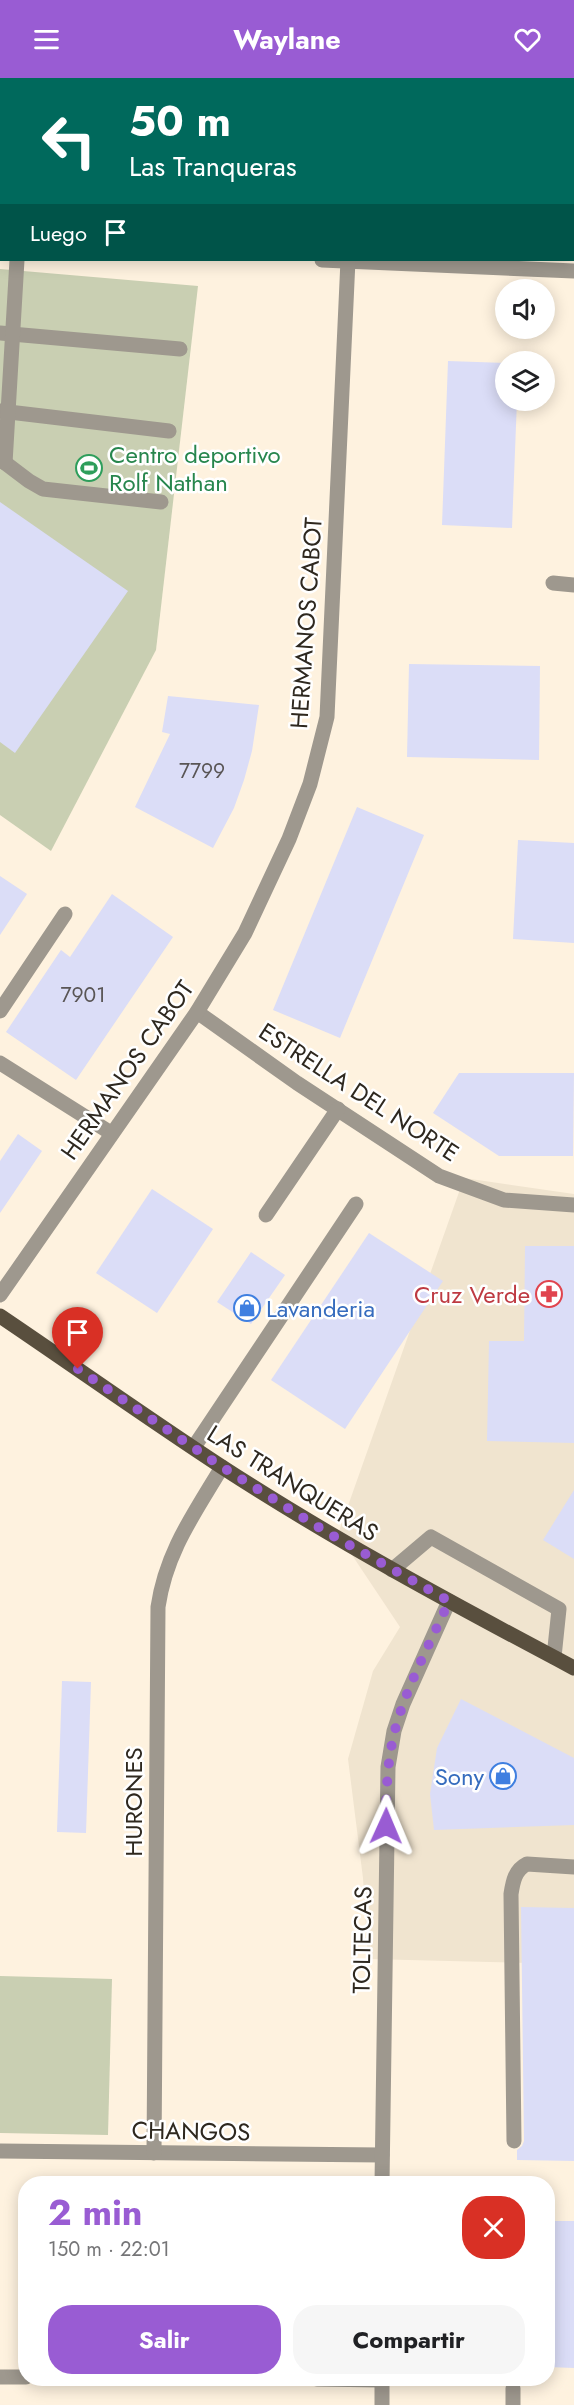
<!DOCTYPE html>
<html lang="es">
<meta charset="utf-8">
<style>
:root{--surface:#fff;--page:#f6f6f6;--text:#202124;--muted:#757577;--accent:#995cd3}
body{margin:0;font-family:Jost,sans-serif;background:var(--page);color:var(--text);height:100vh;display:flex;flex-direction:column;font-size:22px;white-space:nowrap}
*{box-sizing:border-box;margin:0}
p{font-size:20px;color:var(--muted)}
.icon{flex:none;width:33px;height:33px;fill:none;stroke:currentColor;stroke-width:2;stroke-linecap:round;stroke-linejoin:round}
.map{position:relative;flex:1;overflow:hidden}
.sheet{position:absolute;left:18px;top:2098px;width:537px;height:210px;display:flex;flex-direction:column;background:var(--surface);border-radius:24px;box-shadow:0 3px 15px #0003}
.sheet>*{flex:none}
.top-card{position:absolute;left:0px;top:0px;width:574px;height:183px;box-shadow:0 3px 15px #0003;background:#00695c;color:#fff;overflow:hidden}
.controls{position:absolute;left:495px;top:201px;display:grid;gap:12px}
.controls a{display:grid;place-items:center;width:60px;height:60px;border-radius:50%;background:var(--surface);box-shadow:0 3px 15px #0003;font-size:30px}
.pin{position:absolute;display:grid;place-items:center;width:51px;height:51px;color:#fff;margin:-62px -26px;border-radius:50% 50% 50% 0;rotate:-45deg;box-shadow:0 0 6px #0007}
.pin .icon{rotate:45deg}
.me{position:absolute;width:66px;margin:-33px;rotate:1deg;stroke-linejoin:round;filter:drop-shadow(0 0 4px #0008)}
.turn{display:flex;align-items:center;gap:21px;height:126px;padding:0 30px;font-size:27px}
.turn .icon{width:78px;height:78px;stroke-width:2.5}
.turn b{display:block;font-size:42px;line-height:51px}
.then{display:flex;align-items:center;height:57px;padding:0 30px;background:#0003;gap:12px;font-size:22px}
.round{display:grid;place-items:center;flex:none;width:63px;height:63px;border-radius:24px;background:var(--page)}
.headline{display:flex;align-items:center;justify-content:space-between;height:102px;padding:0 30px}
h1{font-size:36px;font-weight:700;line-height:45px;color:var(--accent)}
.cta{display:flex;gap:12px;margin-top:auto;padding:12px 30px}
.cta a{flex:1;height:69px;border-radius:24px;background:var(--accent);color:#fff;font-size:24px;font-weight:700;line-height:69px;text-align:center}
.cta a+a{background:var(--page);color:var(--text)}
header{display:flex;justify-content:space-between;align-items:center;height:78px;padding:0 30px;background:var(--accent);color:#fff;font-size:27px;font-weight:700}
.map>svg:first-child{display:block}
</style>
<header><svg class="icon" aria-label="menu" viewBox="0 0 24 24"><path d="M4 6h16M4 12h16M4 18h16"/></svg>Waylane<svg class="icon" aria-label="heart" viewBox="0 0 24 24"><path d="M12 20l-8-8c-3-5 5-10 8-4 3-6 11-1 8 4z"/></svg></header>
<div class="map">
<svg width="574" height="2327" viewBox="0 0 574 2327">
<rect width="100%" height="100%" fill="#fef2df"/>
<!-- commercial -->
<polygon fill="#f0e4cf" points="464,1100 574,1116 574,1886 368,1881 363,1800 348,1681 373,1593 400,1549 338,1456"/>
<!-- green -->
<g fill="#c9cfb2">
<polygon points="0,191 198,208 156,572 51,773 0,737"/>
<polygon points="0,1898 112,1901 108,2057 0,2055"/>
</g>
<!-- building -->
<g fill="#dbddf7">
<polygon points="448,283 506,285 506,322 517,322 512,450 442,447"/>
<polygon points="0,424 128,513 15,675 0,664"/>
<polygon points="409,586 540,588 539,682 407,679"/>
<polygon points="168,618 259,627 252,673 244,702 234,730 213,770 135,729 170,656 162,654"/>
<polygon points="357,729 424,757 340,960 273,932"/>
<polygon points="518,762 574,765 574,865 513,861"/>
<polygon points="0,798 27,816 0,857"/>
<polygon points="112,816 173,859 76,1002 6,954 61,872 70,879"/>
<polygon points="459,995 574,995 573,1078 499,1078 433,1035"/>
<polygon points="18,1056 42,1073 0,1135 0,1083"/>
<polygon points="152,1111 213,1151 157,1235 96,1195"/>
<polygon points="369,1155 443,1203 345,1351 271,1302"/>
<polygon points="525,1168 574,1168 574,1365 487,1363 489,1263 524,1263"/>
<polygon points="251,1174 285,1197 251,1246 217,1224"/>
<polygon points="574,1412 574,1481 543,1462"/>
<polygon points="62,1603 91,1604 86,1755 57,1754"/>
<polygon points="461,1621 574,1680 574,1747 434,1752 430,1716 437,1670"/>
<polygon points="521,1829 574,1830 574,2083 517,2082 517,2072 522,2068 524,2063"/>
<polygon points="548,2143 574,2143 574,2290 548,2289"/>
</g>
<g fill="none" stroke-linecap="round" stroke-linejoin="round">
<!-- minor -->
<g stroke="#9e988e" stroke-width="15">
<polyline points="356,2 356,0"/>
<polyline points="0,157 2,157"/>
<polyline points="322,182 574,193"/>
<polyline points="0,255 180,271"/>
<polyline points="0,333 169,353"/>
<polyline points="0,381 29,403 43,411 161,424"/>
<polyline points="5,385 17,182"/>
<polyline points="553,505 574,507"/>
<polyline points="0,933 65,836"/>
<polyline points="197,934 297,1005 439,1098 504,1122 574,1127"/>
<polyline points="0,985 111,1055"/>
<polyline points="266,1137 338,1031"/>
<polyline points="0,1217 197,934 245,855 289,761 310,706 327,639 348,182"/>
<polyline points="194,1369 356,1126"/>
<polyline points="392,1492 431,1459 559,1531 554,1579"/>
<path d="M 514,2063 L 511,1816 C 513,1803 515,1792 527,1786 L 574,1789"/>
<polyline points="0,2073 382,2077"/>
<path d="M 154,2075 L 158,1529 C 166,1474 194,1436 222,1389"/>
<polyline points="382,2106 388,1689 394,1653 403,1626 449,1523"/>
<polyline points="0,2299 26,2299"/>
<polyline points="317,2301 382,2302"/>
<polyline points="382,2301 382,2327"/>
<polyline points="513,2310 513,2327"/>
</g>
<!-- major -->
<path stroke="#594f3e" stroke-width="15" d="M 0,1238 C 74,1288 147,1340 222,1389 C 336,1463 455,1527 574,1590"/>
</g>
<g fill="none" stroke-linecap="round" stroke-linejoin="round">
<!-- route -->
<path stroke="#995cd3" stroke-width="10" stroke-dasharray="0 18" d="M 78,1291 L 222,1389 L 328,1455 L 449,1523 C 430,1566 407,1607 395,1652 C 387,1683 386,1716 386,1748"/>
</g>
<!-- icons -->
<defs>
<symbol id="stadium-ring" viewBox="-11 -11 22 22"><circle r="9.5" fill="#fff" stroke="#2e9e5b" stroke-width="1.5"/><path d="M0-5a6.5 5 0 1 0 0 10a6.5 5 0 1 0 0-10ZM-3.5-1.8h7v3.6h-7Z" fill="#2e9e5b"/></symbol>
<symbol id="pharmacy-ring" viewBox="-11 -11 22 22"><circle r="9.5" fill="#fff" stroke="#e0444e" stroke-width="1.5"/><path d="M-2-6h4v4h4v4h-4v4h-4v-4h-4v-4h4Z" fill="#e0444e"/></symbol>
<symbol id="shop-ring" viewBox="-11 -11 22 22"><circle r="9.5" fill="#fff" stroke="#3f7fe0" stroke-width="1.5"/><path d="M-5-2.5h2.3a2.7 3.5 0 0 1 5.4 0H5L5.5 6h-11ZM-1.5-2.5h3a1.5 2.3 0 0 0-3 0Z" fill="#3f7fe0"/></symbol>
</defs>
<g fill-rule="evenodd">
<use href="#stadium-ring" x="74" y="375" width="30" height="30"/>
<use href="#pharmacy-ring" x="534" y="1201" width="30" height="30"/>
<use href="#shop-ring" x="232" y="1215" width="30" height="30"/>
<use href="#shop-ring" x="488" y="1683" width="30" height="30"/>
</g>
<g text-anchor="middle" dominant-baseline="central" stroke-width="5" stroke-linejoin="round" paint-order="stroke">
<!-- number labels -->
<g font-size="21" fill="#595555">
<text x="202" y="693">7799</text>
<text x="83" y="917">7901</text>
</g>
<!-- leisure labels -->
<g font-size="24" fill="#27864d" stroke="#fff" text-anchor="start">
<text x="109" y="376">Centro deportivo<tspan x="109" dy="28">Rolf Nathan</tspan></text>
</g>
<!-- street labels -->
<g font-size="24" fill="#2e281f" stroke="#fff">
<text transform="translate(306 545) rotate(-86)">HERMANOS CABOT</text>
<text transform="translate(127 992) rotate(-55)">HERMANOS CABOT</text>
<text transform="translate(359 1014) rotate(33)">ESTRELLA DEL NORTE</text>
<text transform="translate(293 1405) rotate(32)">LAS TRANQUERAS</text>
<text transform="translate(133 1724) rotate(-90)">HURONES</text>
<text transform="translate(362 1862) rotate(-89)">TOLTECAS</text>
<text transform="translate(191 2053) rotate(1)">CHANGOS</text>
</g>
<!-- health labels -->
<g font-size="24" fill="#be3a42" stroke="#fff" text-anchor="end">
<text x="530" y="1216">Cruz Verde</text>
</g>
<!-- shop labels -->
<g font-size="24" fill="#366cbe" stroke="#fff" text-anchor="start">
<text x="266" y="1230">Lavanderia</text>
<text x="484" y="1698" text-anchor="end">Sony</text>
</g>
</g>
</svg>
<div class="controls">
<a><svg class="icon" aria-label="sound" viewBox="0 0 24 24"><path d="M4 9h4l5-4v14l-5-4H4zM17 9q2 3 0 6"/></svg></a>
<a><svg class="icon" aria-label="layers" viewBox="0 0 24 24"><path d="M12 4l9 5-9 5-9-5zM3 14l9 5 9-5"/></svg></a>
</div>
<div class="pin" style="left:78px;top:1291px;background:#d93025"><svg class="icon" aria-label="arrive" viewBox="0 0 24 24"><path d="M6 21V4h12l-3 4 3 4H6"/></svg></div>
<svg class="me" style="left:386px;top:1748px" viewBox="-20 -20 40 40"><path d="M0-17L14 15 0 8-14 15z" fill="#995cd3" stroke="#fff" stroke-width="4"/></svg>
<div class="top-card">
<div class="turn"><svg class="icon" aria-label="left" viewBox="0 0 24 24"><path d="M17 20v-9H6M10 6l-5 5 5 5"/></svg><div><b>50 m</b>Las Tranqueras</div></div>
<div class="then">Luego<svg class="icon" aria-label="arrive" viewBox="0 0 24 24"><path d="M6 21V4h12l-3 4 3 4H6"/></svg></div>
</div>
<section class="sheet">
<div class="headline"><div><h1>2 min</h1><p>150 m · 22:01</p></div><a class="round" style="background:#d93025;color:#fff"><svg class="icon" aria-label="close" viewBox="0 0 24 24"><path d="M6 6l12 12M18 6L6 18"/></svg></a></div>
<div class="cta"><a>Salir</a><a>Compartir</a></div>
</section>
</div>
